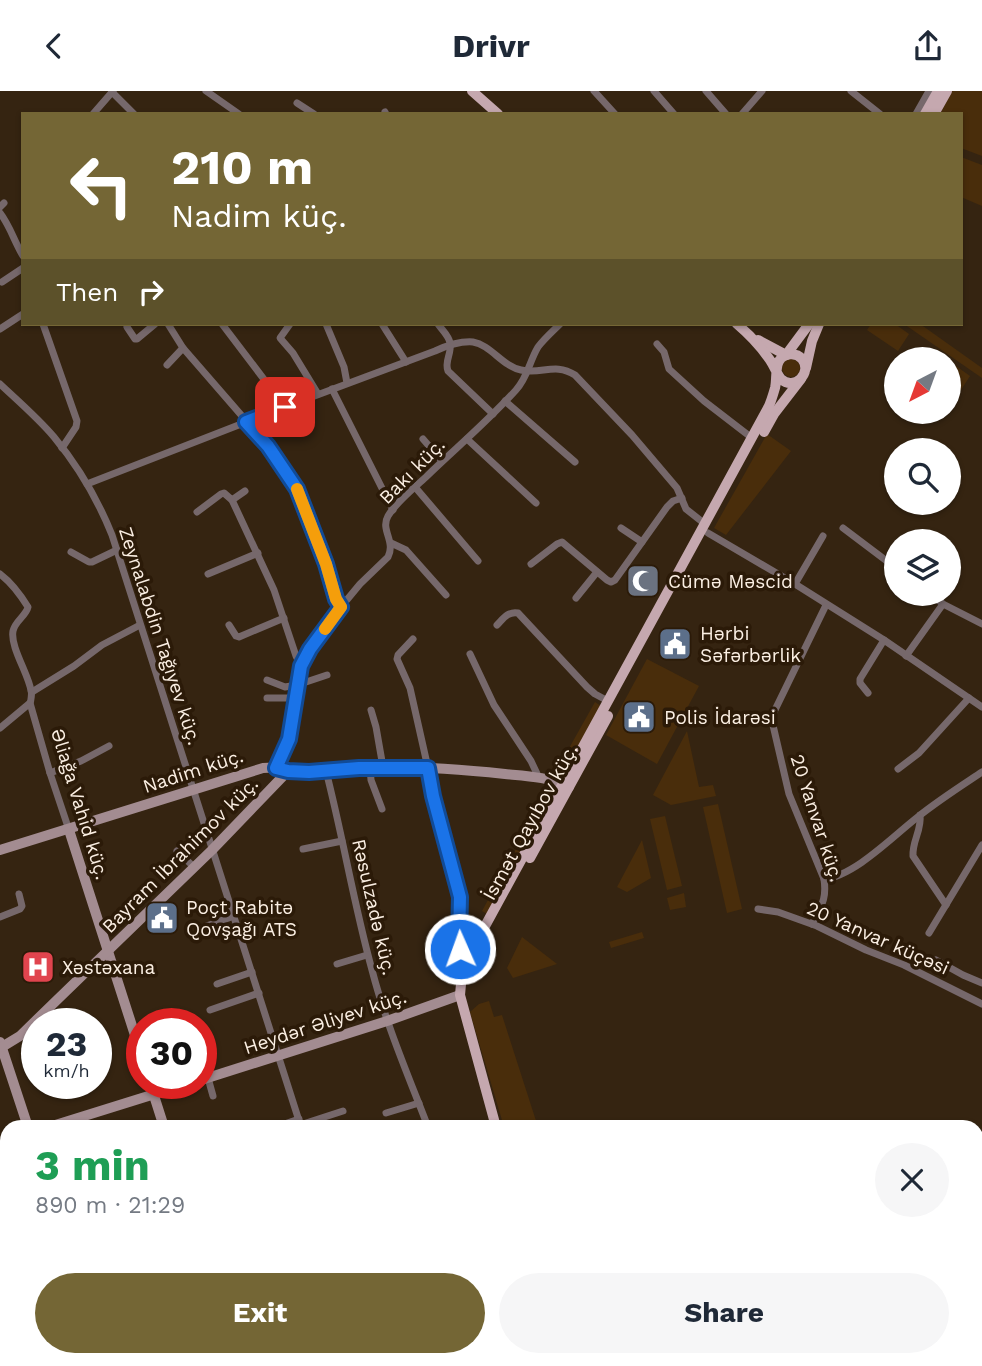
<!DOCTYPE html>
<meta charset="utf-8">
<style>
:root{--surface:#fff;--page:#f6f6f7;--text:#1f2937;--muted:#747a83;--accent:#746635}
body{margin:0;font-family:"Work Sans",sans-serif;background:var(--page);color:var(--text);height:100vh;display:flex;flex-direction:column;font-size:26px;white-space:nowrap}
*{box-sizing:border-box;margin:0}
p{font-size:23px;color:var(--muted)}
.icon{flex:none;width:38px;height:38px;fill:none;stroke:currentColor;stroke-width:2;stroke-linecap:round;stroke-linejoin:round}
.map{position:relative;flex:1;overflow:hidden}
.drawer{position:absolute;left:0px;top:1029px;width:984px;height:247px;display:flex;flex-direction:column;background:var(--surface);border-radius:21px 21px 0 0;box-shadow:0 2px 5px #0004}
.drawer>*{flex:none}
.hud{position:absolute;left:21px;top:21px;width:942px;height:214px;border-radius:0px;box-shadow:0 2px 5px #0004;background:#746635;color:#fff;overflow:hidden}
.needle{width:46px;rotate:221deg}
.tools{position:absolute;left:884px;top:256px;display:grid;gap:14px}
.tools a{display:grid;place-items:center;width:77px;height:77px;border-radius:50%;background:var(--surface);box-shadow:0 2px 5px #0004;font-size:35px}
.speed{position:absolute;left:21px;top:917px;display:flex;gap:14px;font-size:35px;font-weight:700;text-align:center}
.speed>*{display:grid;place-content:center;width:91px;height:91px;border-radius:50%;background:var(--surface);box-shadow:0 2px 5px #0004;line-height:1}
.speed small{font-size:18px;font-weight:400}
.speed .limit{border:10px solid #d22;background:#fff;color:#111}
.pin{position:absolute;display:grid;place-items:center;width:60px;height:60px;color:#fff;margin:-30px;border-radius:14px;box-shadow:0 4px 10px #0006}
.me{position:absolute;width:77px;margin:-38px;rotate:358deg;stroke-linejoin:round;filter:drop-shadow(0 0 5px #0008)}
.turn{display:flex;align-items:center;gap:24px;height:147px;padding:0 35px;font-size:32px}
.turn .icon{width:91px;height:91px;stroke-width:2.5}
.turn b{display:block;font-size:49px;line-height:60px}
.then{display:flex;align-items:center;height:66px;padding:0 35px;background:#0003;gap:14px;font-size:26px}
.round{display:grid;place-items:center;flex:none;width:74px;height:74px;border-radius:37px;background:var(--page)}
.summary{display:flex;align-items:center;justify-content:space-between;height:119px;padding:0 35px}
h1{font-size:42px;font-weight:700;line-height:52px;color:#1e9e55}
.primary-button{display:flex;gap:14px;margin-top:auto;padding:14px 35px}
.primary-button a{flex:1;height:80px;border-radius:42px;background:var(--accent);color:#fff;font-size:28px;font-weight:700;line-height:80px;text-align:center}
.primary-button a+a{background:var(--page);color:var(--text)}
header{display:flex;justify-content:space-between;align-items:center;height:91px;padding:0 35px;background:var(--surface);font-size:32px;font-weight:700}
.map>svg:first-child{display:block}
</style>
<header><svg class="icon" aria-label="back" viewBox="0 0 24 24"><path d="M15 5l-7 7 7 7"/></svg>Drivr<svg class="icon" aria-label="share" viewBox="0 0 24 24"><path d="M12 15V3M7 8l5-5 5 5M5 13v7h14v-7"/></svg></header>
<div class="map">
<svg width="982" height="1275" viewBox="0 0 982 1275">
<rect width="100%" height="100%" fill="#352411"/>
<!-- green -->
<g fill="#492d0b">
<polygon points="952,0 982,0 982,65 961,57 961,23 940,23"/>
<polygon points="961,66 982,74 982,115 961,106"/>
<polygon points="871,233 895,233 909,243 898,260 867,239"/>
<polygon points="904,233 920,233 982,277 982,287"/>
<circle cx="791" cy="277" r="9"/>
<polygon points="949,270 970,285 959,302 949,295"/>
<polygon points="767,343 791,360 726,444 714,437"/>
<polygon points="647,568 699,595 657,673 606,644"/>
<polygon points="595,611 601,615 561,686 554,684"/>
<polygon points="687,640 699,696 713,694 716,705 671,714 653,704"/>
<polygon points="536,713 545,719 487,823 482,820 524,743 520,740"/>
<polygon points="718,713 742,818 727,822 703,716"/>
<polygon points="665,725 682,795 667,799 650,728"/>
<polygon points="642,749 651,787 627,801 617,796"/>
<polygon points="684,802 686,816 670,819 667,807"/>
<polygon points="642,841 644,847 611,857 609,851"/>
<polygon points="522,846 557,873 513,887 507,877"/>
<polygon points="489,910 494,926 502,924 538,1036 504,1036 470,921 479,913"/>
<polygon points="7,1054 7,1092 0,1095 0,1057"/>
<polygon points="0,1178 7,1179 7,1241 0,1244"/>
</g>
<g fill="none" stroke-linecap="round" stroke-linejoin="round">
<!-- street -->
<g stroke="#76686b" stroke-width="7">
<polyline points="206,0 239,23"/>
<polyline points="594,0 615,23"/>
<polyline points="654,0 674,23"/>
<polyline points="706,0 726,23"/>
<polyline points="851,0 880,23"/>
<polyline points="112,1 134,23"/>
<polyline points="297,12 314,23"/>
<polyline points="385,21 386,23"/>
<polyline points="93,23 113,0"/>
<polyline points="742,23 762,0"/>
<polyline points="916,23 929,0"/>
<polyline points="0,116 4,112"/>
<path d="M 0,122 C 10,135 14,150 23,165"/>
<polyline points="2,191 23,177"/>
<polyline points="43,233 77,330 76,336 62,357"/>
<polyline points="168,233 183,257 268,355 297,399 326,473 336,508 341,516"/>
<polyline points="222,233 285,316"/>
<polyline points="290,233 280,247 293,262 318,303"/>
<polyline points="326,233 344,276 347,292"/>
<polyline points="382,233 406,271"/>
<path d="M 438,233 C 442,239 449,245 450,252 C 452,263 444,270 448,280 L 493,323"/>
<polyline points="127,236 135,248 137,248 155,233"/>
<polyline points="0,238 23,223"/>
<polyline points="657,253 664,261 669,278 704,310 752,347"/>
<polyline points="167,274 183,257"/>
<path d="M 0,293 C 18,310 38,327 54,346 C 78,375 98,409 112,444 L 301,1036"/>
<polyline points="332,298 393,419"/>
<polyline points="505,310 575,371"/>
<polyline points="423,348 442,370"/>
<polyline points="467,348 536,412"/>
<path d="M 87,393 L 285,316 L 435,260 C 446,255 460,250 473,251 C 491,254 502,275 521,279 C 541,284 555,271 575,284 L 632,344 L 677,397 L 686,418 L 705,433"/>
<polyline points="415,396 478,470"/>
<polyline points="232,409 245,400"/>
<polyline points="197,421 221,403 224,402 232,409 274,499 296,565 301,575"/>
<polyline points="621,437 642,451"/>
<polyline points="843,437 896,477"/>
<polyline points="708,442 795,493 884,549 982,616"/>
<polyline points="391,452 406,459 446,504"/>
<polyline points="71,461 89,471 92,471 117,459"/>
<polyline points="531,473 557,453 562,451 607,489 611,491 615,489 667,416 673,410 682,407"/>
<path d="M 0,483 C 12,492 20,503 28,516 C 26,525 15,530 13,540 C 10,556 29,584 31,600 C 32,602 31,610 30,612 L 50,682 L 69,739"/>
<polyline points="208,483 258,462"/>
<polyline points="795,493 823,445"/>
<polyline points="929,502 943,513 982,533"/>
<polyline points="576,507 597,481"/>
<polyline points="229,534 236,545 239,546 284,527"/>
<path d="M 497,534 C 503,528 508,520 518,522 L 587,596 L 595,603 L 608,610"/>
<polyline points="413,548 398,564 397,568 410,597 428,677 433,705 460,806 459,850 466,870"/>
<polyline points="470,563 494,614 531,670 539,687"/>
<polyline points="906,565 943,513"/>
<polyline points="267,589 285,596 297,594 327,584"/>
<polyline points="32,601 74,575 102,554 140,534"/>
<polyline points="868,602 860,592 860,588 884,549"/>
<polyline points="267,607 296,607"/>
<polyline points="371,619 376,636 383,676"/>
<polyline points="0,637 30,612"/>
<path d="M 276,676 L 289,647 L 301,575 L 310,558 L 341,516 L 360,493 L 388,466 C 396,450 380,439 388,425 C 397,410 413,398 426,386 C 456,357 488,330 516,299 C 528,286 529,271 538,256 C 544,248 553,240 560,233"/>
<polyline points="370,676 371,689 382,718"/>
<polyline points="898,678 919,662 969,607"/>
<path d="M 326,680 C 343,746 354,814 372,879 C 386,933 408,984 428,1036"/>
<polyline points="50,682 81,670 109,655"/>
<path d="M 920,724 C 922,739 912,750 913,765 L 946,814"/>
<polyline points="303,758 342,750"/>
<polyline points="177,760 194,776"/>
<path d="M 824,788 C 855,785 894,744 919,725 C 939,709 961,695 982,681"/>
<polyline points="758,818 778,821 817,835 866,859 904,874 982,913"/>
<polyline points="0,826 20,818 22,815 19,803"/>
<path d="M 812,833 C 821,815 827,809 824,788 L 789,703 L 772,630 L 773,623 L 826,514"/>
<polyline points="201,837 234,825"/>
<polyline points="929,842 982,754"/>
<polyline points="936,869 963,884 982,892"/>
<polyline points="337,873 367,864"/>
<polyline points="217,893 252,881"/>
<polyline points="210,919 259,902"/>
<polyline points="208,987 213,1005"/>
<polyline points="386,1022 419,1012"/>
<polyline points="300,1034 343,1020"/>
<polyline points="276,1036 299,1028"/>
<polyline points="0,1053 7,1050"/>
<polyline points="976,1117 982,1116"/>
<polyline points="0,1170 7,1174"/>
<polyline points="976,1216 982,1211"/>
<polyline points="239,1269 241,1275"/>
<polyline points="303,1269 305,1275"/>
<polyline points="376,1269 378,1275"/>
<polyline points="512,1269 514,1275"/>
<polyline points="797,1269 804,1275"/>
<polyline points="338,1275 356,1269"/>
<polyline points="583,1275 608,1269"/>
<polyline points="764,1275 772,1269"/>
<polyline points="851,1275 868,1269"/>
</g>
<!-- secondary -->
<g stroke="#a38c91" stroke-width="10">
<polyline points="69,739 142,966"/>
<path d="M 0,759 L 263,677 C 279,675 294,682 311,681 C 327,681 343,678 359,677 C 407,674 458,678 505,683 C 526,685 550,686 569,696"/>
<polyline points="0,951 28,1036"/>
<polyline points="2,956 20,945 59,907 212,759 288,680"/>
<polyline points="201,989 387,930 460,904"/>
<polyline points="150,992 164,1036"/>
<polyline points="49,1036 190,992"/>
<polyline points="103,1269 105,1275"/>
</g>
<!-- primary -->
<g stroke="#c5a8af" stroke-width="10">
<polyline points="472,0 498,23"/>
<polyline points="925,23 938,0"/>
<polyline points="934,23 947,0"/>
<polyline points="758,249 786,264 809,233"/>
<polyline points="806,277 812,250 819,233"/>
<polyline points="764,341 774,323 801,288"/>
<polyline points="530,767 608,625"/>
<path d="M 496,1036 L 460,904 L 461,893 L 466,870 L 768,317 C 771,311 773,304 775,297 C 777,289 775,277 779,270 C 784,262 796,261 802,268 C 813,282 794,300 781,288 C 777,283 774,275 770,269 C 761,256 750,244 737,233"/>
<polyline points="707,1269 713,1275"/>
</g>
<!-- rail -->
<polyline stroke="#a99b8c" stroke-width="2" points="0,1261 7,1268"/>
</g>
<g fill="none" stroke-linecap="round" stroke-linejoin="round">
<defs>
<polyline id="route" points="285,316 246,331 268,355 297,398 326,473 336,508 341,516 310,558 301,575 289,648 276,677 288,680 309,681 359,677 428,677 433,705 460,806 459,850 460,858"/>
</defs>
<!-- route casing -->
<use href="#route" stroke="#114b97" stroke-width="18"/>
<!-- route -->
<use href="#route" stroke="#1a73e8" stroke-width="12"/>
<!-- slow -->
<polyline stroke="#f59e0b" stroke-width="12" points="297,398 326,473 336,508 341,516 325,538"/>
</g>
<!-- icons -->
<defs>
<symbol id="mosque-square" viewBox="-11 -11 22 22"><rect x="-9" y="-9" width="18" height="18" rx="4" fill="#6b7280" stroke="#2b1a08"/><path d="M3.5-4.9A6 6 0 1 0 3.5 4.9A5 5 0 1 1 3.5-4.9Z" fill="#fff"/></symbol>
<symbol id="civic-square" viewBox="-11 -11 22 22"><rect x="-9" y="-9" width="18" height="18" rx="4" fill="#5c6f8a" stroke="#2b1a08"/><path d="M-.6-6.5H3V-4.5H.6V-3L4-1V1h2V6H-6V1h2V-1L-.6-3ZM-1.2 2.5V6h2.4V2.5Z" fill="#fff"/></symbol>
<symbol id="hospital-square" viewBox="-11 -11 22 22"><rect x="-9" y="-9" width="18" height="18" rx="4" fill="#e0444e" stroke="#2b1a08"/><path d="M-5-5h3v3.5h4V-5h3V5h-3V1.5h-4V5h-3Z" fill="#fff"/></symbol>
</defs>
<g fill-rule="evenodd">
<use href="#mosque-square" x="624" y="471" width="38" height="38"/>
<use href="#civic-square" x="656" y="534" width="38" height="38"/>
<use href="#civic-square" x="620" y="607" width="38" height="38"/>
<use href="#civic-square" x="143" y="808" width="38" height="38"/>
<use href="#hospital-square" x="19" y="857" width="38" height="38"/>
</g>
<g text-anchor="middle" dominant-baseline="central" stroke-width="7" stroke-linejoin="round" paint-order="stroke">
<!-- street labels -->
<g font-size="19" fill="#fbefe3" stroke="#2b1a08">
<text transform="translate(412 380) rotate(-45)">Bakı küç.</text>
<text transform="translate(160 545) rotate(72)">Zeynalabdin Tağıyev küç.</text>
<text transform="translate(193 680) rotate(-18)">Nadim küç.</text>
<text transform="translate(80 713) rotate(73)">Əliağa Vahid küç.</text>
<text transform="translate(817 727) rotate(72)">20 Yanvar küç.</text>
<text transform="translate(530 731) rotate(-61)">İsmət Qayıbov küç.</text>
<text transform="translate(180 764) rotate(-45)">Bayram İbrahimov küç.</text>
<text transform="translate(374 816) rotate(77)">Rəsulzadə küç.</text>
<text transform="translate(878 847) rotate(24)">20 Yanvar küçəsi</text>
<text transform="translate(325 931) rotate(-18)">Heydər Əliyev küç.</text>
</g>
<!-- poi labels -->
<g font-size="19" fill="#fbefe3" stroke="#2b1a08" text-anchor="start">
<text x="668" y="490">Cümə Məscid</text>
<text x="700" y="542">Hərbi<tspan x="700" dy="22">Səfərbərlik</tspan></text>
<text x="664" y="626">Polis İdarəsi</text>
<text x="186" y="816">Poçt Rabitə<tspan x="186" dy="22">Qovşağı ATS</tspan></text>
<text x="62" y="876">Xəstəxana</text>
</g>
</g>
</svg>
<div class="tools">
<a><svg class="needle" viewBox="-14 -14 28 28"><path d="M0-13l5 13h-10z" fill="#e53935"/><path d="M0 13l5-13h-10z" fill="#747a83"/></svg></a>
<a><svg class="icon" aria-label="search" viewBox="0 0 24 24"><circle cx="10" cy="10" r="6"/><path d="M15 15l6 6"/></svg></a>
<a><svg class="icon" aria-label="layers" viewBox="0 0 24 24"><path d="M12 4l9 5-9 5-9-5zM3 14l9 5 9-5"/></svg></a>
</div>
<div class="speed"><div>23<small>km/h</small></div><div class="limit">30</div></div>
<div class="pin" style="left:285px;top:316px;background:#d93025"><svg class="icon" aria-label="arrive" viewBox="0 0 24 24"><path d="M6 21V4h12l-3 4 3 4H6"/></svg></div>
<svg class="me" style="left:460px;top:858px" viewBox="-20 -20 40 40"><circle r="17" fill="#1a73e8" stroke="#fff" stroke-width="3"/><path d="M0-11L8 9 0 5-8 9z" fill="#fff"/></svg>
<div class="hud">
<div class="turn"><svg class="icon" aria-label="left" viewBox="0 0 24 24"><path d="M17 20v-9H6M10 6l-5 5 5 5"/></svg><div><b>210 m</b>Nadim küç.</div></div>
<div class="then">Then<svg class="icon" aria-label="right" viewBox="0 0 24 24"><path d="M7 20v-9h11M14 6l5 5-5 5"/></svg></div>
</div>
<section class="drawer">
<div class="summary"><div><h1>3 min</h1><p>890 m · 21:29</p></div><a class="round"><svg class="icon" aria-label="close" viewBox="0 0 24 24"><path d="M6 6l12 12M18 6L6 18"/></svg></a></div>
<div class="primary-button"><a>Exit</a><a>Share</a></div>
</section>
</div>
